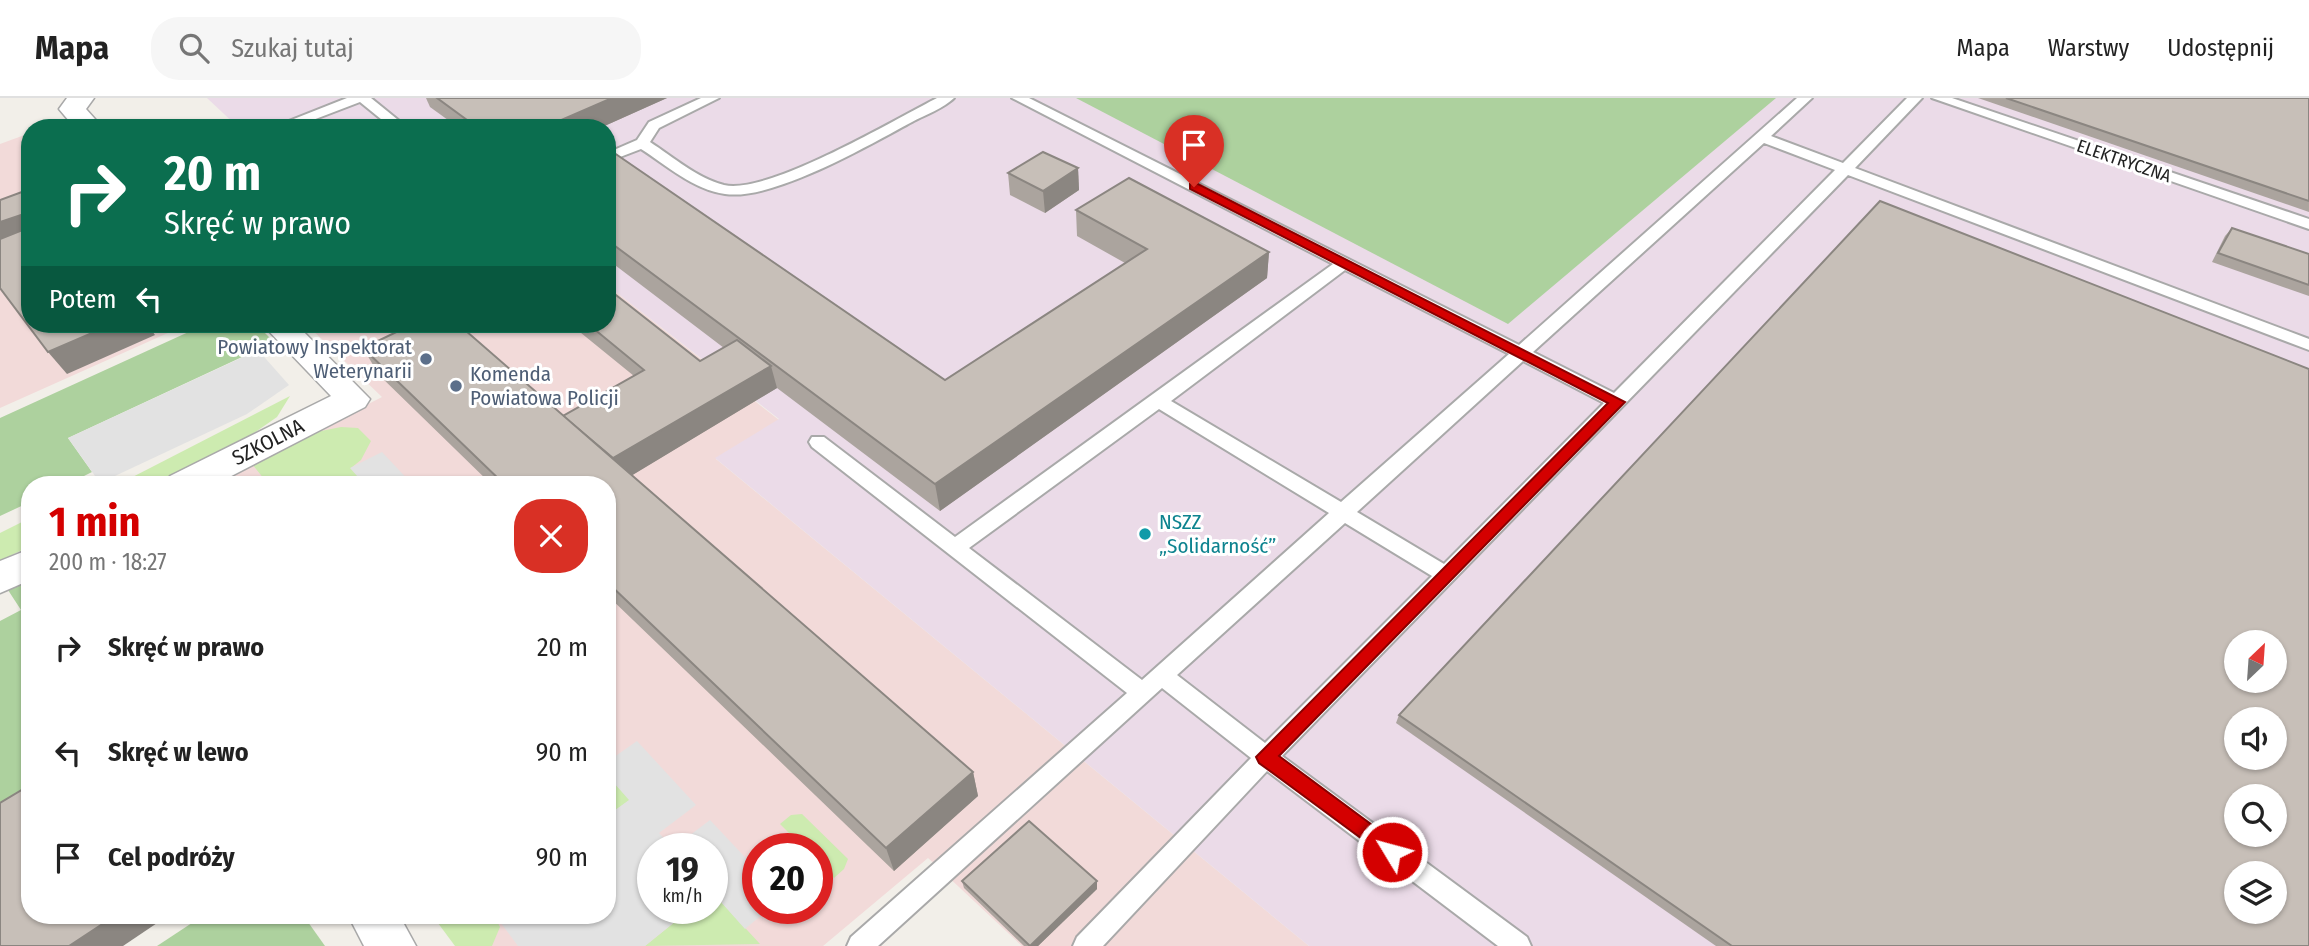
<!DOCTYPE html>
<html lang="pl">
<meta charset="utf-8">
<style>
:root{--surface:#fff;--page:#f6f6f6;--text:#222;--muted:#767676;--line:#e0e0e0;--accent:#d40000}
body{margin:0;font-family:"Fira Sans Condensed",sans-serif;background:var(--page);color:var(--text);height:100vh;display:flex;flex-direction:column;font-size:26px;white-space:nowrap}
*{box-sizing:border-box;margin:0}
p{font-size:23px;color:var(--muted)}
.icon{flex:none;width:38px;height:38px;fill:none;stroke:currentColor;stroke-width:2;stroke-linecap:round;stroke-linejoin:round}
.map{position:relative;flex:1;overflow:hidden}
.sheet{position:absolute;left:21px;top:378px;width:595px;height:448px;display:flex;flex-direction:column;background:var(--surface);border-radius:28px;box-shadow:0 2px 5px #0004}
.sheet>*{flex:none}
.top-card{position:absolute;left:21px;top:21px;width:595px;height:214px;border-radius:28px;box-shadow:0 2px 5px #0004;background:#0b6e4f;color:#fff;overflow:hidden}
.needle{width:46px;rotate:25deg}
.tools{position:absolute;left:2224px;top:532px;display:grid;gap:14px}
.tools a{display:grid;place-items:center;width:63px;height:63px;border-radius:50%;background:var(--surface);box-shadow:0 2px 5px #0004;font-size:35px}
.speed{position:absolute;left:637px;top:735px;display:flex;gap:14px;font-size:35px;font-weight:700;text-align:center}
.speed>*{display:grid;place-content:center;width:91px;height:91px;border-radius:50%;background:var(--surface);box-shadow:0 2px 5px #0004;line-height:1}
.speed small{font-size:18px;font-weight:400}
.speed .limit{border:10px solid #d22;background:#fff;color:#111}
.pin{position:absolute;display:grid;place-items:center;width:60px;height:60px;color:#fff;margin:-72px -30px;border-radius:50% 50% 50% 0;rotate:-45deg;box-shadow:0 0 7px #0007}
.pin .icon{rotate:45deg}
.me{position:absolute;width:77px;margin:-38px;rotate:307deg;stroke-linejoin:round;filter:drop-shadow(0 0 5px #0008)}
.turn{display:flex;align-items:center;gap:24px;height:147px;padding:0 28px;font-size:32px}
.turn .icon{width:91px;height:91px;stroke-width:2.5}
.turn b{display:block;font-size:49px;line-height:60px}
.then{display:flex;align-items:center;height:66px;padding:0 28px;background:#0003;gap:14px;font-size:26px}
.round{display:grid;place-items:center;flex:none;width:74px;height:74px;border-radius:28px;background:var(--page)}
.overview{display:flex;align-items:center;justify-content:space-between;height:119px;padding:0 28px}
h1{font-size:42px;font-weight:700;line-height:52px;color:var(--accent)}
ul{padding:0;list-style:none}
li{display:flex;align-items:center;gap:21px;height:105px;padding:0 28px}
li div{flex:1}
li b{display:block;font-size:26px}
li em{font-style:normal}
header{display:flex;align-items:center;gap:42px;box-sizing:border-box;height:98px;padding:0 35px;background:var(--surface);border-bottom:2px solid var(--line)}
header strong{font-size:33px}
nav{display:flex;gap:38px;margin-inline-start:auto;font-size:24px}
.search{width:490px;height:63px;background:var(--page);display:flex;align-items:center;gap:18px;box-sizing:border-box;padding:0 24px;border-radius:28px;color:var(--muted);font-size:26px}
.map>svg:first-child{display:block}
</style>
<header>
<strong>Mapa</strong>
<div class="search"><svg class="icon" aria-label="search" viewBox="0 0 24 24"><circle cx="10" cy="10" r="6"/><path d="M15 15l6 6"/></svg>Szukaj tutaj</div>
<nav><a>Mapa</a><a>Warstwy</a><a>Udostępnij</a></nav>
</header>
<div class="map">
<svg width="2309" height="848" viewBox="0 0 2309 848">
<rect width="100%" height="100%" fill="#f2efe9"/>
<!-- commercial -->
<g fill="#f2dad9" fill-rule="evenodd">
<polygon points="30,35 30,226 188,226 0,310 0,46"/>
<path d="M 607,187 L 779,322 L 716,361 L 1309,848 L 1022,848 L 928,760 L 823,848 L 456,848 L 434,817 L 607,817 L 607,387 L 211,387 L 382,299 L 306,226 L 607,226 ZM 653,751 L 712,751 L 712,810 L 653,810 ZM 758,751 L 817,751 L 817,810 L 758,810 Z"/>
</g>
<!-- industrial -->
<path fill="#ebdbe8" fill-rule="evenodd" d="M 207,0 L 2309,0 L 2309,848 L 1309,848 L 715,360 L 779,321 L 607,187 L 607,30 L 239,30 ZM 2236,544 L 2275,544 L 2275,583 L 2236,583 ZM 2236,621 L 2275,621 L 2275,660 L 2236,660 ZM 2236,698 L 2275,698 L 2275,737 L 2236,737 ZM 2236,775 L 2275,775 L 2275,814 L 2236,814 Z"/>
<!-- grass -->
<g fill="#cdebb0">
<polygon points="290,298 277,319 251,337 152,387 117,387"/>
<polygon points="341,329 358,330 371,343 361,362 351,370 365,387 269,387 252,366 321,333"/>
<polygon points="30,420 30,448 0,463 0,435"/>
<polygon points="607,677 630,702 607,718"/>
<polygon points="802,716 848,761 844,771 834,780 817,763 817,751 805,751 780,726 791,717"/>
<polygon points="712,794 760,846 645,848 692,810 712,810"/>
<polygon points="432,817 494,817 500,829 492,848 455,848"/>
</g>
<!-- forest -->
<g fill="#add19e">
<polygon points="1076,0 1776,0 1508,226"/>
<polygon points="206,226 256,226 274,244 68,340 92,374 66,387 30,387 30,404 0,418 0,320"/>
<polygon points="30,481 30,691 0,709 0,523 21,512 8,492"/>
<polygon points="204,817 303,817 325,848 157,848"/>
</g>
<!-- parking -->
<g fill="#e2e2e2">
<polygon points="258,252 289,287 247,316 100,385 68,340"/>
<polygon points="382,354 413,387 414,387 365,387 350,370"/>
<polygon points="637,643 696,707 659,735 673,750 710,722 758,773 758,810 770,810 745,831 712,794 712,751 653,751 653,810 692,810 645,848 518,848 495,817 607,817 607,718 629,702 607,677 607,664"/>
</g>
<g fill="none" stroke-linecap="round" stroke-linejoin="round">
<defs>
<g id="lane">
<polygon points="347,0 371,0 408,30 392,30 360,4 292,30 271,30"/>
<path d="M 701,0 L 719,0 L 659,30 L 650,44 C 673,59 697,80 724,87 C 768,97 894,22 937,0 L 954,0 C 944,10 925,17 912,24 C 869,47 773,103 725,96 C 694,92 666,67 641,51 L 607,64 L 607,55 L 637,42 L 649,24 Z"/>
<path d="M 1012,0 L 1029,0 L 1519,247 L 1797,0 L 1812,0 L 1771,38 L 1843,65 L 1907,0 L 1922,0 L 1855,70 L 2309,241 L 2309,252 L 1848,77 L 1282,658 L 1527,839 L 1531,848 L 1498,848 L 1267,673 L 1103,848 L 1073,848 L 1077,839 L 1251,660 L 1162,590 L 878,848 L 847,848 L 851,839 L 1127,595 L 812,349 L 809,344 L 812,339 L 824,339 L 955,439 L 1333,166 ZM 1764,45 L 1835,72 L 1614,295 L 1533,254 ZM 1345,172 L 1509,256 L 1341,404 L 1171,303 ZM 1523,263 L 1604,305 L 1444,466 L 1357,414 ZM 1159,311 L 1329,415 L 1142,582 L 969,450 ZM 1345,425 L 1432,478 L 1265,645 L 1177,577 Z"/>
<polygon points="1932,0 1952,0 2309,121 2309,131"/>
</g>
<g id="street">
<polygon points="67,0 94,0 86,11 103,30 75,30 59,11"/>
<polygon points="262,226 296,226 370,301 365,309 214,387 165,387 170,378 331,298"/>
<polygon points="30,451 30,482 0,495 0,463"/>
<polygon points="348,817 399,817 416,848 364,848"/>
</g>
</defs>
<!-- lane casing -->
<use href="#lane" stroke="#a9a9a9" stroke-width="4"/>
<!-- street casing -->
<use href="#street" stroke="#a9a9a9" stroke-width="3"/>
<!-- lane -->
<use href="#lane" fill="#fff" fill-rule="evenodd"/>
<!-- street -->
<use href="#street" fill="#fff" fill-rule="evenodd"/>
</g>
<!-- wall -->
<g fill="#aba49e">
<polygon points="426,0 667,0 600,30 459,30 430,9"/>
<polygon points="1978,0 2309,0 2309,114"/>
<polygon points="607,50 945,282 1125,165 1077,138 1076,112 1269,154 1267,180 940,413 777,290 632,377 973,674 978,698 894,773 607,497 607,387 492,387 379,277 363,250 563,318 634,278 570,226 607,226 700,263 724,250 607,161"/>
<polygon points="1078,70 1079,92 1045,115 1010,97 1008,75"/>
<polygon points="2232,130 2309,156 2309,198 2212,164 2225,138"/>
<polygon points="1399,617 2309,848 1716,848 1396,625"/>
<polygon points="962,783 1097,783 1097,791 1038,848 1024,848 964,790"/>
</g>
<!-- shaded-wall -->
<g fill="#8b8681">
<polygon points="612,0 667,0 600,30 543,30"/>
<polygon points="1078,70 1079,92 1045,115 1043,93"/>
<polygon points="30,114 30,134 0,145 0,124"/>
<polygon points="1269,154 1267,180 940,413 935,386"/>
<polygon points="113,226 147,226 155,237 67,276 48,254"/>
<polygon points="771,268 777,290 621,384 611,361"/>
<polygon points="973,674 978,698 894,773 886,750"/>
<polygon points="1097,783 1097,791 1038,848 1030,848"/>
<polygon points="116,817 169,817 123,848 69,848"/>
</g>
<!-- building -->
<g fill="#c7bfb8" stroke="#8b8681" stroke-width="2" fill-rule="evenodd">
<polygon points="437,0 612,0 543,30 478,30"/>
<polygon points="2006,0 2309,0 2309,103"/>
<polygon points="607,50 945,282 1147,151 1076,112 1129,80 1269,154 935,386 607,142"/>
<polygon points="1043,54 1078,70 1043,93 1008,75"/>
<polygon points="30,91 30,114 0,124 0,102"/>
<path d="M 1880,103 L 2309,271 L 2309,848 L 1732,848 L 1399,617 ZM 2236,544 L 2275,544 L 2275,583 L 2236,583 ZM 2236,621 L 2275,621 L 2275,660 L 2236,660 ZM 2236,698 L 2275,698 L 2275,737 L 2236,737 ZM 2236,775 L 2275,775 L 2275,814 L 2236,814 Z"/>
<polygon points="30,129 30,226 113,226 48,254 0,190 0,141"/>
<polygon points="2232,130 2309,156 2309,187 2218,155"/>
<polygon points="607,190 700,263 737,242 771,268 613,360 563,318 644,272 588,226 607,226"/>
<polygon points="413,226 458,226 973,674 886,750 607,484 607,387 505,387 363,250"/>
<polygon points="30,687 30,817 116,817 69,848 0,848 0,705"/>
<polygon points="1029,723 1097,783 1030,848 962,783"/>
</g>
<!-- route -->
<polygon fill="#d40000" stroke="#8a0000" stroke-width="2" points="1190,86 1198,86 1625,304 1279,658 1399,747 1402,754 1399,760 1392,763 1259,665 1256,659 1608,305 1190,91"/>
<!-- markers -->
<g fill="#5c6f8a" stroke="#fff" stroke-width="2.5">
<circle cx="426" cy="261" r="7"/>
<circle cx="456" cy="288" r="7"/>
</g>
<circle fill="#0f9aa8" stroke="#fff" stroke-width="2.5" cx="1145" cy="436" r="7"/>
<g text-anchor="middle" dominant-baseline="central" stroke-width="6" stroke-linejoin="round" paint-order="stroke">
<!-- far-street labels -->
<g font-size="18" fill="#222" stroke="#fff">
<text transform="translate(2124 63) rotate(19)">ELEKTRYCZNA</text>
</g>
<!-- service labels -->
<g font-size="21" fill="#4e5e75" stroke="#fff" text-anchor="end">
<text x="412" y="249">Powiatowy Inspektorat<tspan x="412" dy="24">Weterynarii</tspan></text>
<text x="470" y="276" text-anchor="start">Komenda<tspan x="470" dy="24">Powiatowa Policji</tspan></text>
</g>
<!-- street labels -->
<g font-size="21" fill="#222" stroke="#fff">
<text transform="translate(268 344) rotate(-27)">SZKOLNA</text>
</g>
<!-- culture labels -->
<g font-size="21" fill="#0d838f" stroke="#fff" text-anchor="start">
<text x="1159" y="424">NSZZ<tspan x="1159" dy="24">„Solidarność”</tspan></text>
</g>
</g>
</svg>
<div class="tools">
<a><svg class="needle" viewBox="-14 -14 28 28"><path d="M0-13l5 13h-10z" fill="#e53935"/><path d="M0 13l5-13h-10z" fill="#767676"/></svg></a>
<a><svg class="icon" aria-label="sound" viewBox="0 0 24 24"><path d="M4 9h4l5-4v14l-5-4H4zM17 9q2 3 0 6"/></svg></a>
<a><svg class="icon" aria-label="search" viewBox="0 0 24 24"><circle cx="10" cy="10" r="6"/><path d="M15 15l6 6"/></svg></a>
<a><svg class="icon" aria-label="layers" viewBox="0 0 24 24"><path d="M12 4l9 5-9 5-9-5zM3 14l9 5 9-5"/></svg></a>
</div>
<div class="speed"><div>19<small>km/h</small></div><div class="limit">20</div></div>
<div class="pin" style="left:1194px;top:89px;background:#d93025"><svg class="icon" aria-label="arrive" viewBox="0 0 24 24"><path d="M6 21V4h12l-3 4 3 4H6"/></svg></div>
<svg class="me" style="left:1392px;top:754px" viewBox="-20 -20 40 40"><circle r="17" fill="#d40000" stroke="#fff" stroke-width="3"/><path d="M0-11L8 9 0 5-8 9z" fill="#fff"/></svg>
<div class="top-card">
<div class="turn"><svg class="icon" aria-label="right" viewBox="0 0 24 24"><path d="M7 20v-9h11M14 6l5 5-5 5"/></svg><div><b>20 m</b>Skręć w prawo</div></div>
<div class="then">Potem<svg class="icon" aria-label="left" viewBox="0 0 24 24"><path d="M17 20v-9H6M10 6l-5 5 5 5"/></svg></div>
</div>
<section class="sheet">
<div class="overview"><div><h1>1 min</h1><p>200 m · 18:27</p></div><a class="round" style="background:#d93025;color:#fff"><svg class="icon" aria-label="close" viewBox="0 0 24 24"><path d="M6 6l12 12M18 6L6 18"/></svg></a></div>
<ul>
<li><svg class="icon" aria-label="right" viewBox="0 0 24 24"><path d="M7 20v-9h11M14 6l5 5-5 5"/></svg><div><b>Skręć w prawo</b></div><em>20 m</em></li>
<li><svg class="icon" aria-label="left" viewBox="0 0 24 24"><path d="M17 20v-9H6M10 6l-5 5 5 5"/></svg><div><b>Skręć w lewo</b></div><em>90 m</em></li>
<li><svg class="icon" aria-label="arrive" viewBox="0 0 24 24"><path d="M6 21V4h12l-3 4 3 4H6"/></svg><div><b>Cel podróży</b></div><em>90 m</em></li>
</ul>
</section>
</div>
